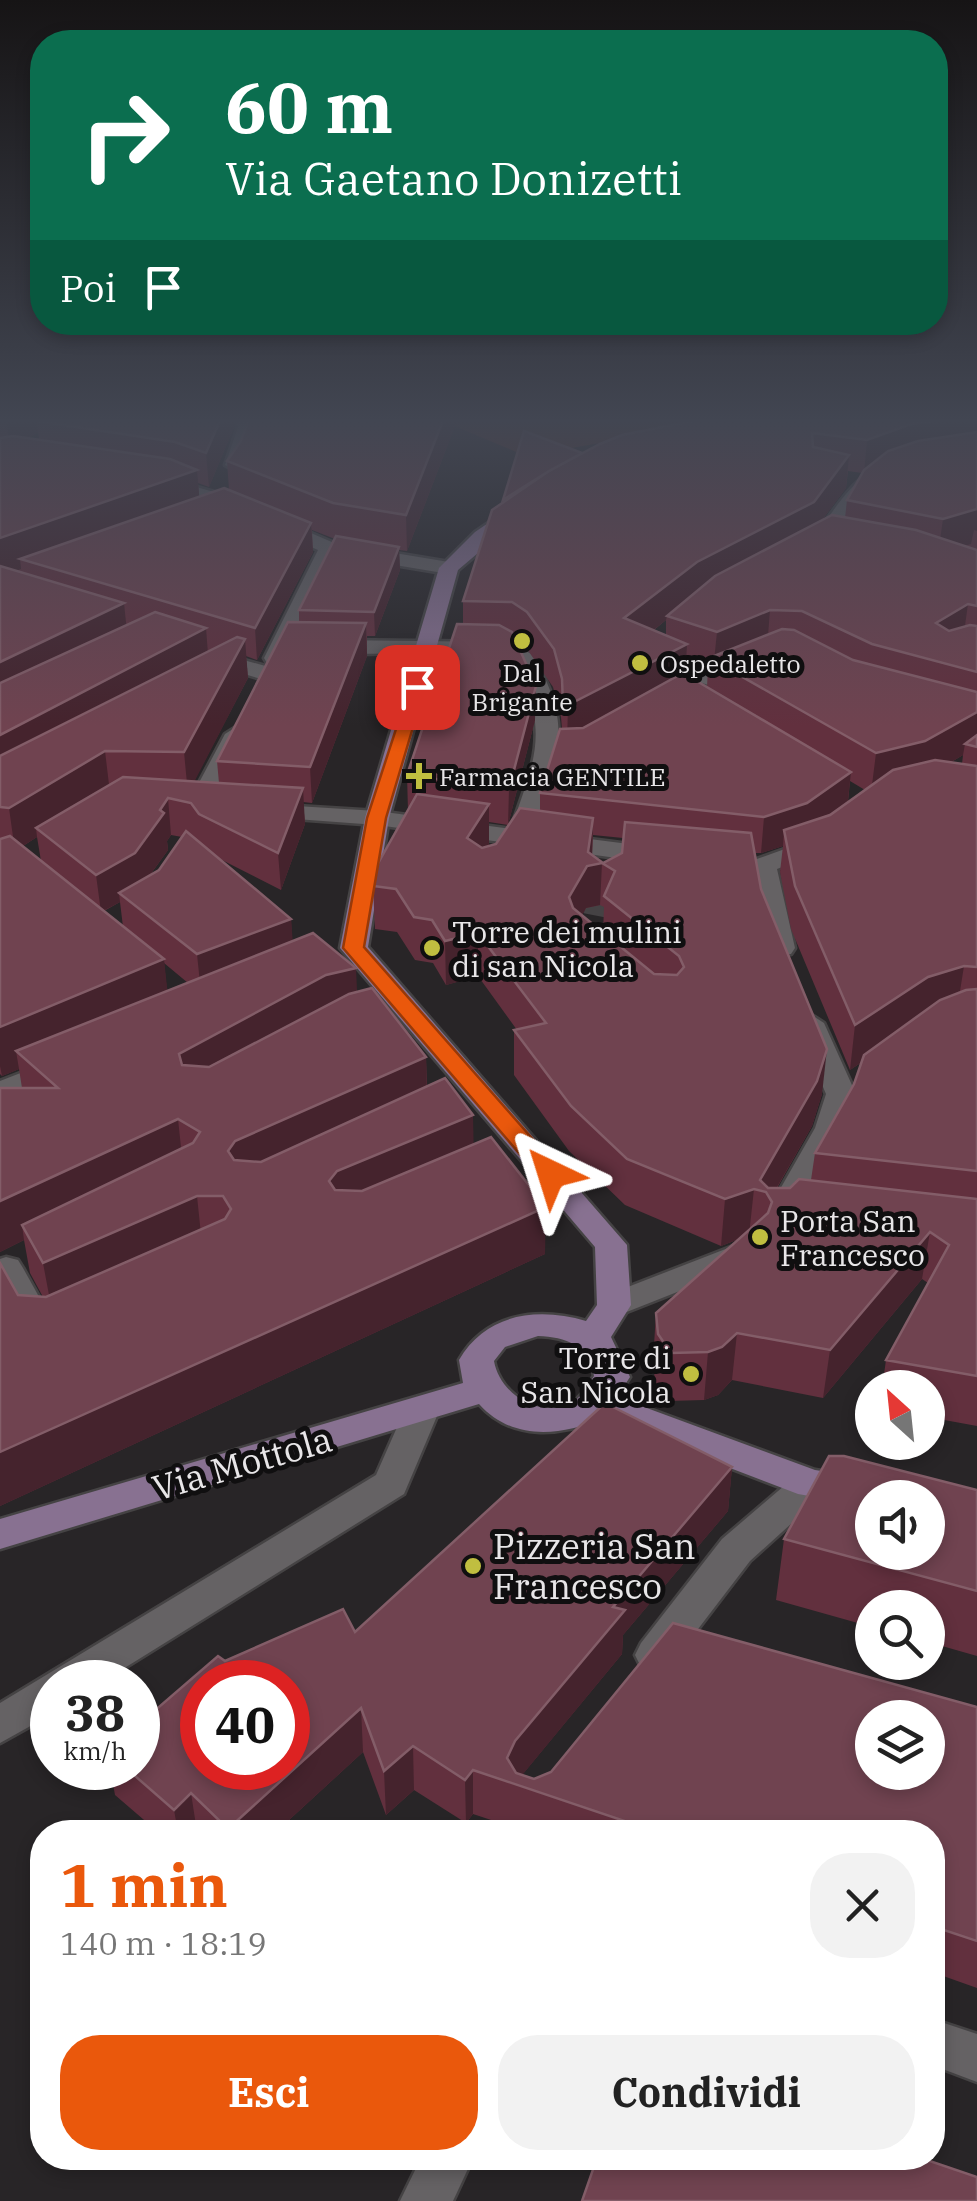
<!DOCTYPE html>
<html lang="it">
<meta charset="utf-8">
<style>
:root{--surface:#fff;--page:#f2f2f2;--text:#222;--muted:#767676;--accent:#ea580c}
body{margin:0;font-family:"IBM Plex Serif",serif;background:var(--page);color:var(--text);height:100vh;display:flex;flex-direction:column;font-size:38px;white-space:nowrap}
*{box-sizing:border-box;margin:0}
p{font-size:32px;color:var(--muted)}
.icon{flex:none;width:55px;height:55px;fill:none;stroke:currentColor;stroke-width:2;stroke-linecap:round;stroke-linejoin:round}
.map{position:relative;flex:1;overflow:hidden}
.panel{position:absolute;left:30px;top:1820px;width:915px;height:350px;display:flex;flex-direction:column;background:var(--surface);border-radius:40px;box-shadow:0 5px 15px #0003}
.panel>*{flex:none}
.guide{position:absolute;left:30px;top:30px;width:918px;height:305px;border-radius:40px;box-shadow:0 5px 15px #0003;background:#0b6e4f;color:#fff;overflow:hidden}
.needle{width:65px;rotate:333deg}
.buttons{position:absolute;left:855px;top:1370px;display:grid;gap:20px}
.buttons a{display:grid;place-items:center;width:90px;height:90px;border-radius:50%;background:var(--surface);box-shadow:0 5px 15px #0003;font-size:50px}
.speed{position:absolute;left:30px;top:1660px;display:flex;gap:20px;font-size:50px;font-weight:700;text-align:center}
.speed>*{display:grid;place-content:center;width:130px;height:130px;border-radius:50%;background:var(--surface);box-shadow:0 5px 15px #0003;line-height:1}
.speed small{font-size:25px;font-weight:400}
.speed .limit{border:15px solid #d22;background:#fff;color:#111}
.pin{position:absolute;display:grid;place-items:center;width:85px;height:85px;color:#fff;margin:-42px;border-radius:20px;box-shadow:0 5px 15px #0006}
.me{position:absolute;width:110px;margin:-55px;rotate:319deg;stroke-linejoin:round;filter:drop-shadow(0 0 8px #0008)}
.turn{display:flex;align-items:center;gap:35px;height:210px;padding:0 30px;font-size:45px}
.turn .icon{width:130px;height:130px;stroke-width:2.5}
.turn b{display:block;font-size:70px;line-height:85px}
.then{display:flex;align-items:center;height:95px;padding:0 30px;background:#0003;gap:20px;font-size:38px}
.round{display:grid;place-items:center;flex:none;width:105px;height:105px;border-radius:40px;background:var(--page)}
.headline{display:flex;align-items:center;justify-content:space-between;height:170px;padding:0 30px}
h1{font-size:60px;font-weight:700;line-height:75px;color:var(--accent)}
.cta{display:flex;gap:20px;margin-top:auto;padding:20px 30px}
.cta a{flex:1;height:115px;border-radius:40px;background:var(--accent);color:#fff;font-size:40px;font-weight:700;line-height:115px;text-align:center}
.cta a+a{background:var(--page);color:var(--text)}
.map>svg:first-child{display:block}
</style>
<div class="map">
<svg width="977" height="2201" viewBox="0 0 977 2201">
<rect width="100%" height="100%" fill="#282527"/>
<!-- green -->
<polygon fill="#613129" points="435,418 742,418 526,456"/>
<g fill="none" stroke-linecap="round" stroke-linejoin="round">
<!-- street-tunnel-far1 -->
<polyline stroke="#454244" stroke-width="24" stroke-dasharray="24 11" stroke-linecap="butt" points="600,909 603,894"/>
<!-- street-tunnel -->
<polyline stroke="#454244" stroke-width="29" stroke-dasharray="29 15" stroke-linecap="butt" points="598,916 600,906"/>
<defs>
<g id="street">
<polygon points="234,418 251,418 256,427 243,465 234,470 225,465 238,427"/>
<path d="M 871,472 L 886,476 C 878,484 868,489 861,499 C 847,517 839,553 810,548 L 807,544 C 829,521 843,489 871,472 Z"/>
<polygon points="161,477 221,494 334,543 449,562 459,568 449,574 335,555 286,658 283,663 267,663 264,658 318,550 209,502 155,486 152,482"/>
<path d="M 330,640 L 504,642 L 532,654 C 576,728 557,756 535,832 L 660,848 L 673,856 L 660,864 L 377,825 L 255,816 L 252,811 L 264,804 L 377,811 L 511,829 C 528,776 548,742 526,688 C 522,680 519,667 512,661 C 492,643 362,660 322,651 L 322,641 Z"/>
<polygon points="208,650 276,669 279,674 268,681 200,661 200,651"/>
<polygon points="648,653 723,675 726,680 715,687 640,664 640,654"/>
<polygon points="236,727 247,734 210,807 198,814 189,812 186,807 225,734"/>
<polygon points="818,837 827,840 831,845 827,850 777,869 795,948 791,954 771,954 750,865 754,860"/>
<polygon points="810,1014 824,1023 856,1094 845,1128 799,1212 794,1219 772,1219 767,1212 815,1128 826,1094 796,1023"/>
<polygon points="59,1058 74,1067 69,1073 18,1095 0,1096 0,1081"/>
<polygon points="741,1243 753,1246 757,1254 753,1262 614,1317 602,1313 597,1305 602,1297"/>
<path d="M 6,1257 L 18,1260 L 23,1268 L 58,1331 L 53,1339 L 29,1339 C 12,1312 0,1291 0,1259 Z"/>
<polygon points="422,1396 435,1400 440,1409 404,1494 102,1682 52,1682 52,1714 0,1743 0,1703 376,1475 409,1400"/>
<polygon points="811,1470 824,1474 830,1484 824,1494 750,1561 669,1667 655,1672 641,1667 635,1655 641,1643 722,1539 798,1474"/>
<polygon points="932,2019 977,2034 977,2082 932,2065"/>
<polygon points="421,2158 473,2158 453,2201 400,2201"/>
</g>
<path id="secondary" d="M 509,509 L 525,513 L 458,570 L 389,818 L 368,947 L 627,1245 L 631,1305 L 611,1337 L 630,1377 L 617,1397 L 815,1470 L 907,1484 L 920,1488 L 926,1498 L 872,1498 L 872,1507 L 798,1494 L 602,1419 C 560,1436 512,1441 479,1404 L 0,1549 L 0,1519 L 463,1383 L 459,1360 C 486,1313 538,1307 586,1321 L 597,1305 L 595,1247 L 340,948 L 365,818 L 439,568 L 475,532 ZM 538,1336 C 566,1337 589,1345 594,1376 C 588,1384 583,1396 574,1401 C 542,1421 500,1395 494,1361 L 505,1347 Z"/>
</defs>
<!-- street casing -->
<use href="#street" stroke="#454344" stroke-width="5"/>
<!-- secondary casing -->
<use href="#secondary" stroke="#454344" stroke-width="5"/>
<!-- street -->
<use href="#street" fill="#656264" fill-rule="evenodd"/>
<!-- secondary -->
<use href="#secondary" fill="#887191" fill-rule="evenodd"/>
</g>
<!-- wall -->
<g fill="#62303e" fill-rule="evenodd">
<path d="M 0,418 L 233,418 L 234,427 L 209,487 L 198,483 L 199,496 L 229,490 L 227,461 L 241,441 L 249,418 L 458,418 L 407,551 L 399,550 L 400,570 L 375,636 L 367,636 L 367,656 L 312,803 L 303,802 L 305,824 L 281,890 L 218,858 L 291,919 L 292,941 L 357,992 L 426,1057 L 427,1087 L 473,1145 L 545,1254 L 0,1506 L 0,1263 L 18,1295 L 43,1297 L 30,1273 L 24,1240 L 0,1252 L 0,1088 L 22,1088 L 19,1069 L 2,1076 L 0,1074 ZM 38,432 L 39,439 L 29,438 ZM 312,530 L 335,539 L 299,610 L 299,622 L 217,761 L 219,783 L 194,781 L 248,678 L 246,656 L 257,660 L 313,552 ZM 171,835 L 182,837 L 159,870 L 150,875 L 168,850 L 167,841 ZM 37,837 L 41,861 L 23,846 ZM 120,902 L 123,927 L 104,911 ZM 164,963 L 188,983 L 167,991 Z"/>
<path d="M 977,418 L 977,1426 L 928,1417 L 928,1388 L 882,1388 L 886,1360 L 928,1283 L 922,1279 L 823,1398 L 732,1380 L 718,1395 L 704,1400 L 668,1401 L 655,1382 L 653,1361 L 656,1313 L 739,1239 L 721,1246 L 625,1205 L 569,1151 L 514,1075 L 514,1030 L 517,1030 L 478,976 L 446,985 L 433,963 L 415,960 L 397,932 L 375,929 L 373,886 L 408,811 L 407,775 L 463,624 L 463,601 L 503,500 L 582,454 ZM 848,471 L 862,473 L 847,500 L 845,518 L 822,520 L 846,488 ZM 666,620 L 666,635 L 654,630 ZM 517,642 L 527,649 L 553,687 L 561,717 L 562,729 L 540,793 L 540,811 L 496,844 L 488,847 L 489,822 L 508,825 L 535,720 ZM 686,660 L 708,667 L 707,687 L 685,675 ZM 963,755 L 962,764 L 951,762 L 953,761 ZM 850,781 L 865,790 L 848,802 ZM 593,835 L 623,838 L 622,853 L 603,863 L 592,855 ZM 783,846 L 780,872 L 791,929 L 850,1070 L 862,1062 L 854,1084 L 815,1153 L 811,1180 L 790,1188 L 777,1188 L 812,1126 L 822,1094 L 761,889 L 755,853 L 761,853 ZM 600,905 L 604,907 L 603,933 L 582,915 L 586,908 Z"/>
<polygon points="732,1467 728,1511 623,1635 622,1654 522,1775 534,1779 977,1707 977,1988 932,1972 932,1832 527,1832 473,1814 466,1823 414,1790 386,1815 363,1752 276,1832 158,1832 115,1795 110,1768 138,1768 225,1661 355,1632"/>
<polygon points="977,1490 977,1656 928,1642 928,1608 872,1608 872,1627 776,1600 784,1539"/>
</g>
<!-- shaded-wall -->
<g fill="#45232d">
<polygon points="6,418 59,418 36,421 38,432 10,450"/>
<polygon points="221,418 233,418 234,427 209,487 206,453"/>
<polygon points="444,418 458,418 407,551 406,515"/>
<polygon points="958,418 977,418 977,447 864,473 867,440 911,424"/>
<polygon points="849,455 846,488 810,536 667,616 666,620 622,655 624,618 697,562"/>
<polygon points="197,470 200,505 20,559 21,569 0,577 0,538"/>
<polygon points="977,509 977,531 974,530 971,544 938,554 943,519"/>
<polygon points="311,523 313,552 257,660 255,628"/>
<polygon points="399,547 400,570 375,636 374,612"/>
<polygon points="124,603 128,642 0,705 0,662"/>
<polygon points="968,604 963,640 930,660 936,623"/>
<polygon points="770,610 767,648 714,661 717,632"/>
<polygon points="366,623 367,656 312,803 310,767"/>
<polygon points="206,628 209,667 0,780 0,735"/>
<polygon points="245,639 248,678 188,794 184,752"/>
<polygon points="687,644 685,682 567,744 568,705"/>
<polygon points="536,686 535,720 508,825 509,789"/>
<polygon points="977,712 977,747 965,744 963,755 919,781 871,793 876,753"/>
<polygon points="105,751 110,793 36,828 37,837 15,851 9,808"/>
<polygon points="851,772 847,808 784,830 783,846 761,853 764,817"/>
<polygon points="303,788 305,824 281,890 278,853"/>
<polygon points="168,798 171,835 167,841 168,850 139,890 119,893 120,902 101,912 96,875 160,810"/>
<polygon points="489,804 489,845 467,880 467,838"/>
<polygon points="593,818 592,859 602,863 600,905 586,908 568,940 569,897 588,852"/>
<polygon points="291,919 294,957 201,993 197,954"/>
<polygon points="478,933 478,976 446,985 445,941"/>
<polygon points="164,959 169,1005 16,1051 19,1069 2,1076 0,1066 0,1027"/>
<polygon points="964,966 957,1010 922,1021 850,1070 855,1025 928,977"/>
<polygon points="356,968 358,1012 184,1100 179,1054 326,975"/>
<polygon points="827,1049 822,1094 812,1126 770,1199 760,1180"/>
<polygon points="426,1057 427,1102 232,1198 228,1151 235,1141"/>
<polygon points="473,1115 474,1161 340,1218 329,1181 337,1171"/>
<polygon points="178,1119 183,1166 22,1225 24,1240 0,1252 0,1201"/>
<polygon points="754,1189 749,1235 721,1246 725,1199"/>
<polygon points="197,1196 202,1244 52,1311 43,1263"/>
<polygon points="546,1207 545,1254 0,1506 0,1452"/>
<polygon points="930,1232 922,1279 823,1398 830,1350"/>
<polygon points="737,1333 732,1380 718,1395 704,1400 708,1352"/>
<polygon points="732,1467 728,1511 623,1635 622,1654 514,1785 507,1758 515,1741 613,1607"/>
<polygon points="361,1708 363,1752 276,1832 228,1832 228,1829"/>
<polygon points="413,1746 414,1790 386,1815 384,1771"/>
<polygon points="473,1770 473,1814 466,1823 465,1780"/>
<polygon points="191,1793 197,1832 178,1832 174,1810"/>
</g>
<!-- building -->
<g fill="#704350" stroke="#835d68" stroke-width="2.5" fill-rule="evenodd">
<polygon points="40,418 221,418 206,453 175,442 36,421"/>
<polygon points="249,418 444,418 406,515 333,503 227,461 241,441"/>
<polygon points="708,418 958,418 911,424 867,440 812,433 813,447 849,455 814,502 697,562 624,618 687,644 568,705 563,705 562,679 554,649 527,612 512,602 463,601 492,510 549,471 600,444 622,435"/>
<polygon points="524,431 582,453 549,471 503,500"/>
<polygon points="977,432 977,509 943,519 847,500 864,470 888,451 918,441"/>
<polygon points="13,436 170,459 197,470 0,538 0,438"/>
<polygon points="224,488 311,523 255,628 20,559"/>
<polygon points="832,515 916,530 977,550 977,606 968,604 936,623 949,631 970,625 977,626 977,672 872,644 802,611 770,610 717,632 667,616 715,576"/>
<polygon points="336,536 399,547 374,612 299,610"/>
<polygon points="0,566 124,603 0,662"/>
<polygon points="155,612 206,628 0,735 0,683"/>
<polygon points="288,622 366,623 310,767 217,761"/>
<polygon points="457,624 499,625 512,632 536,686 509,789 407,775"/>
<polygon points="782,629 794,630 853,660 977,692 977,712 925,741 876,753 709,658"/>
<polygon points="237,637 245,639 184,752 105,751 9,808 0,807 0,756"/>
<polygon points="683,673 851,772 807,803 764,817 540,793 560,729 583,728"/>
<polygon points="977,735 977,747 965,744"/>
<polygon points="935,760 977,766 977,967 964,966 928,977 855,1025 795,886 784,830 830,815 893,770"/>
<polygon points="123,777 303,788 278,853 199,814 191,803 168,798 160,810 164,813 135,853 96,875 36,828"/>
<path d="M 417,794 L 489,804 L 467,838 L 482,848 L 496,844 L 520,808 L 593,818 L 588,852 L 603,863 L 622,853 L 625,822 L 751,833 L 761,889 L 827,1049 L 817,1081 L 760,1180 L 768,1188 L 790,1188 L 799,1179 L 977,1199 L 977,1376 L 886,1360 L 949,1245 L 930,1232 L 830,1350 L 737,1333 L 722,1347 L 708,1352 L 671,1353 L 658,1334 L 656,1313 L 768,1213 L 772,1202 L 766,1192 L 754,1189 L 725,1199 L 627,1159 L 571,1106 L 514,1030 L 546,1023 L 478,933 L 445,941 L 432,920 L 414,917 L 396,889 L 373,886 L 376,867 ZM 602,863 L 615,871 L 604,896 L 679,956 L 684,967 L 677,975 L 654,974 L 573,908 L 569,897 L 587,866 Z"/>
<polygon points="186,831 291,919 197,954 119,893 159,870"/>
<polygon points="10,836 164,959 0,1027 0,839"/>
<polygon points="313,933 356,968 326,975 179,1054 182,1065 209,1067 349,994 372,988 426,1057 235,1141 228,1151 234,1160 261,1162 445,1078 473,1115 337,1171 329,1181 335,1190 362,1191 491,1137 546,1207 0,1452 0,1263 18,1295 46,1297 225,1219 231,1209 223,1196 197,1196 43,1263 22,1225 193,1143 200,1132 178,1119 0,1201 0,1088 58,1088 16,1051"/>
<polygon points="977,989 977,1171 815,1153 854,1084 864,1055 940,1000 966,990"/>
<path d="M 605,1403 L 732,1467 L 613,1607 L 625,1610 L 515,1741 L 507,1758 L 516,1773 L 534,1779 L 551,1772 L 673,1623 L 977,1707 L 977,1941 L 932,1926 L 932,1832 L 657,1832 L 473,1770 L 465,1780 L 413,1746 L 384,1771 L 361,1708 L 228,1829 L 191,1793 L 174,1810 L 126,1768 L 138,1768 L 138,1725 L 218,1656 L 225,1661 L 343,1609 L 355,1632 ZM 202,1682 L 288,1682 L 288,1768 L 202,1768 ZM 872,1718 L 928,1718 L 928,1772 L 872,1772 Z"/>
<path d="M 829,1456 L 844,1456 L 977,1490 L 977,1591 L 784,1539 ZM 872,1498 L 928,1498 L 928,1552 L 872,1552 Z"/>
<polygon points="597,2158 921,2158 977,2177 977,2201 582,2201"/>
</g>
<!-- sky -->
<linearGradient id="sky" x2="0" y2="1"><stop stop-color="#161415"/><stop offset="0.58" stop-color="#424652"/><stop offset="1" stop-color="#424652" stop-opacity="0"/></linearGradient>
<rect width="977" height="726" fill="url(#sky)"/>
<!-- route -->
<polygon fill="#ea580c" stroke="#983908" stroke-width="2.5" points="411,683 425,687 386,818 364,947 559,1169 559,1180 542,1180 343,948 367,818"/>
<!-- markers -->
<g fill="#c0be40" stroke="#100f10" stroke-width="4">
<circle cx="522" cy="641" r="10"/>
<circle cx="640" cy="663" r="10"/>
<path d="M414 761h10v10h10v10h-10v10h-10v-10h-10v-10h10z"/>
<circle cx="432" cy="948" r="10"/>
<circle cx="760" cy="1237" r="10"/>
<circle cx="691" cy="1374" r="10"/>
<circle cx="473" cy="1566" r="10"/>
</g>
<g text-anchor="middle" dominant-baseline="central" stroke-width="10" stroke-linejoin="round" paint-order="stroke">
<!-- far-poi labels -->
<g font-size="25" fill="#e8e6e8" stroke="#100f10" text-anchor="start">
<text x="660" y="663">Ospedaletto</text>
<text x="522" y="672" text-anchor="middle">Dal<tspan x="522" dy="29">Brigante</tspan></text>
<text x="439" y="776">Farmacia GENTILE</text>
</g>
<!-- poi labels -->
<g font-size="30" fill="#e8e6e8" stroke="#100f10" text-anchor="start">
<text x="452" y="931">Torre dei mulini<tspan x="452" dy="34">di san Nicola</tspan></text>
<text x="780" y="1220">Porta San<tspan x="780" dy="34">Francesco</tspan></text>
<text x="671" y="1357" text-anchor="end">Torre di<tspan x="671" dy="34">San Nicola</tspan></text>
</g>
<!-- near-street labels -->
<g font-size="35" fill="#e8e6e8" stroke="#100f10">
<text transform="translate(242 1463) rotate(-16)">Via Mottola</text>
</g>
<!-- near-poi labels -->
<g font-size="35" fill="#e8e6e8" stroke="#100f10" text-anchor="start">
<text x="493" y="1546">Pizzeria San<tspan x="493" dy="40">Francesco</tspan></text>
</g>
</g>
</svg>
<div class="buttons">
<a><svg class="needle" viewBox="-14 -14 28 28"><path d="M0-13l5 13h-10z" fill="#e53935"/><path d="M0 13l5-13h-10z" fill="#767676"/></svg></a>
<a><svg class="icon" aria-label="sound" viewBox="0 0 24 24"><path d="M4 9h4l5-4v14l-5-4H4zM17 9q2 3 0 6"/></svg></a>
<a><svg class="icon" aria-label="search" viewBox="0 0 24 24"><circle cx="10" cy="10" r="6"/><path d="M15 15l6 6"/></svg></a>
<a><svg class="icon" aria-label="layers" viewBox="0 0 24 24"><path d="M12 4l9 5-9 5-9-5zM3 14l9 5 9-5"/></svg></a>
</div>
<div class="speed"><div>38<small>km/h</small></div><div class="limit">40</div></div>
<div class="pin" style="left:417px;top:687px;background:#d93025"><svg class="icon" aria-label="arrive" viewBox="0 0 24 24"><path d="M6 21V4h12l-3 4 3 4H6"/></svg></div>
<svg class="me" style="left:551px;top:1174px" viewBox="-20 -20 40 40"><path d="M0-17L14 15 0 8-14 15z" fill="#ea580c" stroke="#fff" stroke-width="4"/></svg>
<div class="guide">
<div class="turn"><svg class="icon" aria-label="right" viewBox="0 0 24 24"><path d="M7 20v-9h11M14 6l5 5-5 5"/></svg><div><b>60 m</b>Via Gaetano Donizetti</div></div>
<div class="then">Poi<svg class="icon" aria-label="arrive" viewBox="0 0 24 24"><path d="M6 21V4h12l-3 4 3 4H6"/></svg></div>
</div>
<section class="panel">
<div class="headline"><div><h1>1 min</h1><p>140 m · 18:19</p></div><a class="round"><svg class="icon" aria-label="close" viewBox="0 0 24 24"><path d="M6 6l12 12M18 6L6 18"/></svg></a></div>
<div class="cta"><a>Esci</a><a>Condividi</a></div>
</section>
</div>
